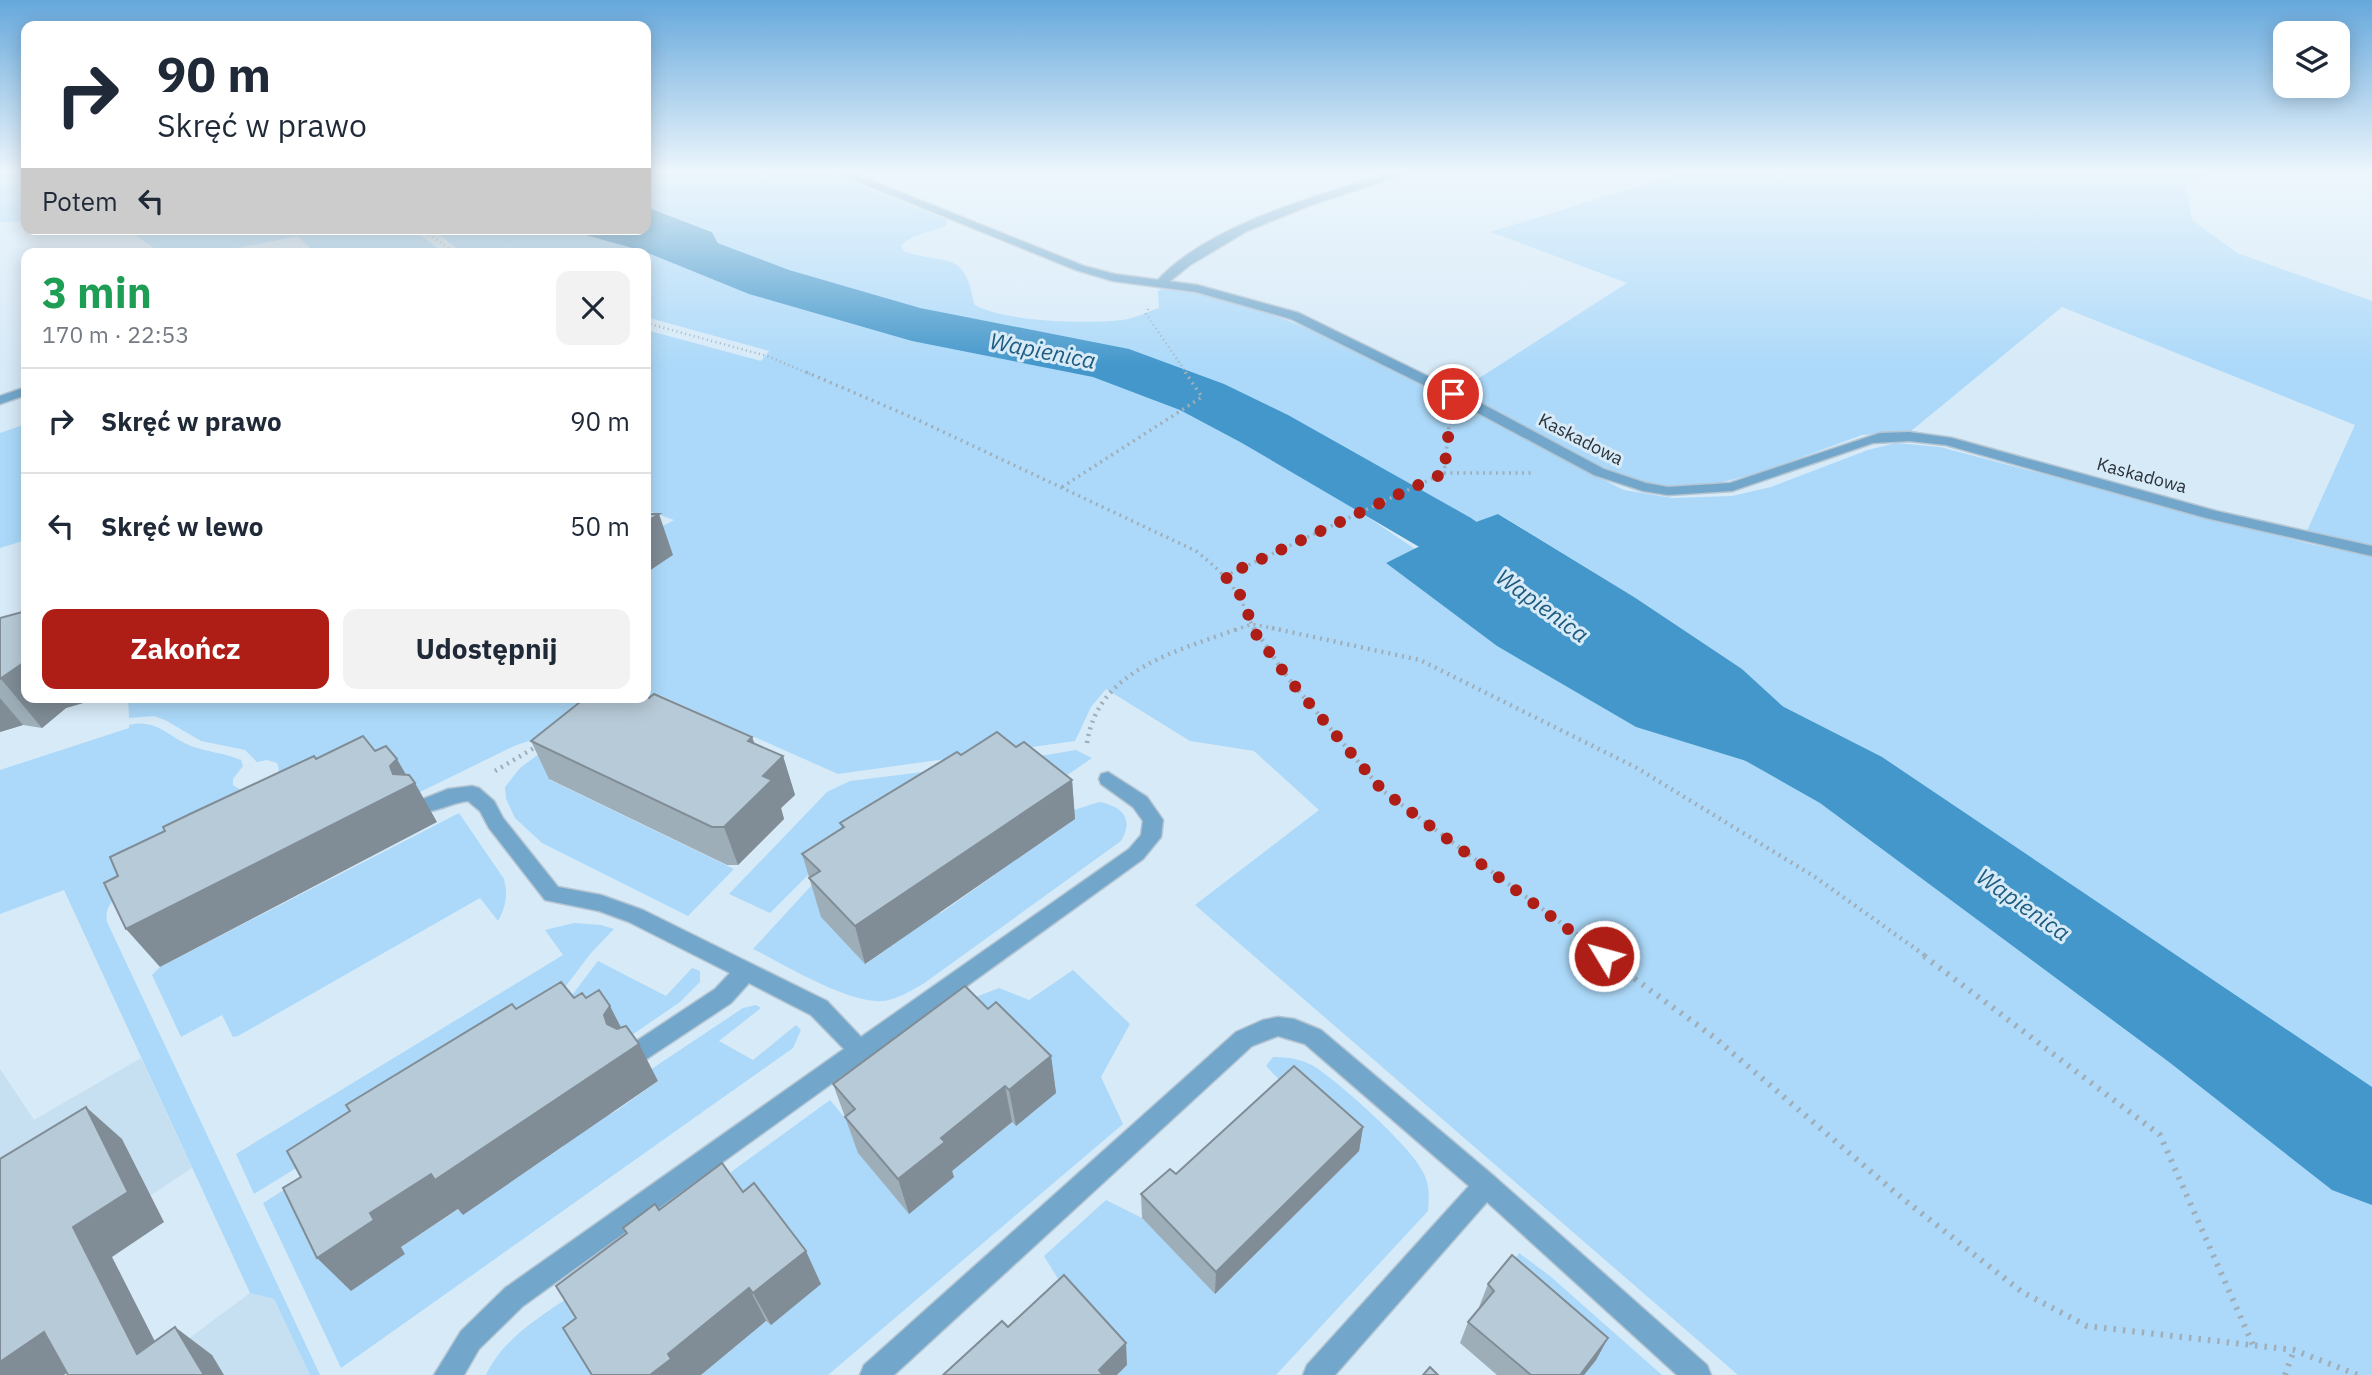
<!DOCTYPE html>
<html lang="pl">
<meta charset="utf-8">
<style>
:root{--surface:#fff;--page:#f2f2f3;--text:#1f2937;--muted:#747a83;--line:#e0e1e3;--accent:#ae1e16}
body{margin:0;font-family:"IBM Plex Sans",sans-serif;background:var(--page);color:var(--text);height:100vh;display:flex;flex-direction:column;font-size:26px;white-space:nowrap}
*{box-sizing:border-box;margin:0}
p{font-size:23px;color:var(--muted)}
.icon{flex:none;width:38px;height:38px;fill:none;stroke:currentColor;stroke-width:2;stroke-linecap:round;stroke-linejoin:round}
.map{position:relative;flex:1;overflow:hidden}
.side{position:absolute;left:21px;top:248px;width:630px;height:455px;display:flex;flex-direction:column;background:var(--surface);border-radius:14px;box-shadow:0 4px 18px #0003}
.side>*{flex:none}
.guide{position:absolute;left:21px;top:21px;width:630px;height:214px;border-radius:14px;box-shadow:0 4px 18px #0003;background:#fff;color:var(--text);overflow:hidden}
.controls{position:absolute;left:2273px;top:21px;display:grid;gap:14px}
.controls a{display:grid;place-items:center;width:77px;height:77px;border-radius:14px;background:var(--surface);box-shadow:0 4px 18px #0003;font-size:35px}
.pin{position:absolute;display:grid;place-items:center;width:60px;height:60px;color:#fff;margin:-30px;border:4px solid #fff;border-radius:50%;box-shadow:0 2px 7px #0007}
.me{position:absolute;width:77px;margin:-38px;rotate:307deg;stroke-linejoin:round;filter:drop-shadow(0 0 5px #0008)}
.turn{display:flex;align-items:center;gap:24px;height:147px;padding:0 21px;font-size:32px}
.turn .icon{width:91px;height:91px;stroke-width:2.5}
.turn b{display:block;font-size:49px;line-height:60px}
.then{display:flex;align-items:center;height:66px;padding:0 21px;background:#0003;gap:14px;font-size:26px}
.round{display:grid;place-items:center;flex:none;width:74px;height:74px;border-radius:14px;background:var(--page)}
.headline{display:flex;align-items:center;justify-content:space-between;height:119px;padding:0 21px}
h1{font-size:42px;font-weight:700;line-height:52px;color:#1e9e55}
.cta{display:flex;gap:14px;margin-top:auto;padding:14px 21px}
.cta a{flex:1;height:80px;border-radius:14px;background:var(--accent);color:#fff;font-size:28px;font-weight:700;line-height:80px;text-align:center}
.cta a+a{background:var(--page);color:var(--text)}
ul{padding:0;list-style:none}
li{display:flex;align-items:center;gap:21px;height:105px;padding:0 21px;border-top:2px solid var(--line)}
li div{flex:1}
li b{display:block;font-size:26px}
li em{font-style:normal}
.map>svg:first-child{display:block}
</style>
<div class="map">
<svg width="2372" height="1375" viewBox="0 0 2372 1375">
<rect width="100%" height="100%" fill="#d7eaf8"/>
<!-- built -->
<g fill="#c6dff1">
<polygon points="141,1058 192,1168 0,1294 0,1069 34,1120"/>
<polygon points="250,1293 274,1299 310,1375 140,1375"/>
</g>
<!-- green -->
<g fill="#acd9f9">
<polygon points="0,173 26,173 26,221 0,222"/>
<path d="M 646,173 L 829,173 L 947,220 L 946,226 C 931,233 912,233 901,246 L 905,252 C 948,265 965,250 974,304 C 999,322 1096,325 1128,319 C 1138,317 1149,311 1159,308 L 1158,291 L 1167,287 C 1334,315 1474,418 1624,490 L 1672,498 L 1732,496 L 1771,487 L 1868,450 L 1896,443 L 1940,447 L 2310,544 L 2372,556 L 2372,1129 L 1964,834 L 1823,743 L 1742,669 L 1634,597 L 1499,514 L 1472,524 L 1384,469 L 1213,391 L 1116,356 L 927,316 L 783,274 L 722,251 L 712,231 L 646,207 Z"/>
<polygon points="1680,173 2214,173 2186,186 2192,220 2237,253 2372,301 2372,545 2306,533 2355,425 2062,307 1911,431 1862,435 1762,472 1703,487 1669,487 1637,481 1596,464 1459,391 1627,283 1491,232"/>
<polygon points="127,229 412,229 445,254 316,254 298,236 207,254 162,254"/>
<path d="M 432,229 L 564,229 L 657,255 L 699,259 L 757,288 L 905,333 L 1109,373 L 1250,437 L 1415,549 L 1386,563 L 1497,646 L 1636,727 L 1785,773 L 2372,1197 L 2372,1375 L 1738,1375 L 1195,905 L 1319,810 L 1254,751 L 1190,741 L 1106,689 L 1091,707 L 1075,741 L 838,774 L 660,695 L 514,746 L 416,794 L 121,893 C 111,901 105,908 107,922 L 320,1375 L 310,1375 L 274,1299 L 250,1293 L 64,890 L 0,914 L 0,770 L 129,728 L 129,725 C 157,718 168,737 191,746 C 207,752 225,753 241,760 L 243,766 L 233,779 L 233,785 L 242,791 L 275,776 L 279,770 L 277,763 L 267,760 L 257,762 L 245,750 L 201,741 L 165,720 L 154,716 L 129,718 L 128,698 L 646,698 L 646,529 L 657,529 L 674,520 L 646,510 L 646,330 L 761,361 L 769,351 L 646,317 L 646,254 L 464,254 Z"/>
<polygon points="26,424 26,540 0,548 0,433"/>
<polygon points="547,748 550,780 734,869 688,916 542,843 515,818 506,799 505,787 520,768"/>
<polygon points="1076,750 1092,758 1043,792 993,764"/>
<polygon points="963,767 814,869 770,913 729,894 827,792 850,781"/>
<path d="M 1099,802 C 1121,806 1135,818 1121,841 L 923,984 C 912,990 901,997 889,1000 C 855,1009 784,964 753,949 L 822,874 L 866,964 L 902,938 L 936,909 L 941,913 L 1010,864 L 1040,837 L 1044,841 L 1075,819 L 1068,812 Z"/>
<path d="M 459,813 L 504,879 C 508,895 506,906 498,921 L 480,898 L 238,1036 L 233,1037 L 222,1015 L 181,1037 L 152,975 L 160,967 Z"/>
<polygon points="574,923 601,925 614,929 591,953 543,1016 254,1194 236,1154 563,955 545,930"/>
<polygon points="598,961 666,996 692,968 700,971 700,982 680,1002 626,1039 550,1024"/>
<polygon points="1073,970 1130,1024 1101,1077 1123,1124 828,1375 701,1375 766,1321 771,1325 731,1172 830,1100 867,1145 950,1173 1012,1122 1015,1126 963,1002 999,988 1029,1000"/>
<polygon points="756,1005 761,1008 719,1041 753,1060 796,1025 801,1030 793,1048 341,1368 263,1203 392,1122 320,1186 405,1254 401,1247 459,1209 463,1214 564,1146 561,1139 616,1111 658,1081 650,1070 743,1008"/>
<path d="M 1273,1057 C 1288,1057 1302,1059 1315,1067 C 1339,1082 1414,1149 1424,1174 C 1430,1186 1429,1198 1428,1211 L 1276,1375 L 1117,1375 L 1044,1256 L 1106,1200 L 1142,1218 L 1216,1294 L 1285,1086 L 1266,1066 Z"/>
<polygon points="1519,1253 1550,1276 1662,1375 1584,1375 1503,1278"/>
<path d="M 569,1297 L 598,1375 L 486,1375 C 502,1340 538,1318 569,1297 Z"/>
</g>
<!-- water -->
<g fill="#4397cb">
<polygon points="646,207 712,232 722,251 699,259 657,255 564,229 646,229"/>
<polygon points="1498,514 1634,597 1742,669 1823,743 1785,773 1636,727 1497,646 1386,563 1446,533"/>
</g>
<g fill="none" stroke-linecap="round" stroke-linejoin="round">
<!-- river -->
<g fill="#4397cb" fill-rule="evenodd">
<polygon points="646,216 789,270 920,308 1129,349 1224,384 1288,415 1471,518 1564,585 1575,602 1564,619 1537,626 1510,619 1421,548 1242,443 1180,410 1093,377 912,341 749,294 616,240 608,229 646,229"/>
<polygon points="1706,673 1735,682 1882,757 2372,1087 2372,1205 2332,1190 2169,1062 1820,803 1677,722 1664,702 1677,682"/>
</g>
<defs>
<g id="lane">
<path d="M 1391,173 L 1408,173 L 1311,205 L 1247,231 L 1190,265 L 1165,285 L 1155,283 C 1206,225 1319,195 1391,173 Z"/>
<polygon points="26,387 26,395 0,404 0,396"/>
<path d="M 1108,772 L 1147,797 L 1163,820 L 1161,837 L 1143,859 L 523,1306 L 479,1349 L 464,1375 L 434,1375 L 461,1331 L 505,1288 L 844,1049 L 811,1015 L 749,983 L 731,1003 L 645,1060 L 637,1063 L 629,1060 L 626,1053 L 629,1046 L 715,989 L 730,973 L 629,922 L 599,911 L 545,900 L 489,828 L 480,811 L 468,801 C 453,802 431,815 418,811 L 415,806 L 418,801 L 448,789 L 472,786 L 479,788 L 494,801 L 503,818 L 558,887 L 601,895 L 643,910 L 754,965 L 827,1001 L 861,1037 L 1129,849 L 1141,835 L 1143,821 L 1133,807 L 1101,784 L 1099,779 L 1101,774 Z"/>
<polygon points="1278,1017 1294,1019 1321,1030 1495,1177 1707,1365 1711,1375 1677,1375 1487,1202 1335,1375 1303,1375 1307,1365 1469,1186 1305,1044 1278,1036 1252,1046 894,1375 860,1375 864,1365 1236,1032 1263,1020"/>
</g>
<polygon id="street" points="837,173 852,173 1084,266 1114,274 1197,285 1299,313 1458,391 1604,469 1646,483 1668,487 1730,483 1880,433 1909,432 1952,438 2216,511 2372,546 2372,556 2206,518 1946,445 1909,441 1873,443 1732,491 1668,495 1643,491 1594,475 1448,397 1291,319 1196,292 1113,281 1076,270"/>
</defs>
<!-- lane casing -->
<use href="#lane" stroke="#b5c5d2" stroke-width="3"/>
<!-- street casing -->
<use href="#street" stroke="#b5c5d2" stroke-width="3"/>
<!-- path-far3 -->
<g stroke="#9faeb9" stroke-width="2.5" stroke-dasharray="1 3.5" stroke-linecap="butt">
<polyline points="422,229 456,254"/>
<polyline points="1148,309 1146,314 1187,374"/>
<polyline points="646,323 767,356 810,374"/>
</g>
<!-- path-far2 -->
<g stroke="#9faeb9" stroke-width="3.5" stroke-dasharray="2 4.5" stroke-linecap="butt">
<path d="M 806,372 L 918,420 L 1196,551 C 1229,577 1239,591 1254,630"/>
<polyline points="1444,473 1534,473"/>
<polyline points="1062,487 1202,397 1185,372"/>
<polyline points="1225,576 1444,473 1449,426"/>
<polyline points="1235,630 1252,624 1281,630"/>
</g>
<!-- path-far1 -->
<g stroke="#9faeb9" stroke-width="4.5" stroke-dasharray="2 5" stroke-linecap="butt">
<polyline points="1254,628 1288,678 1382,790 1607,957"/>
<polyline points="1272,628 1420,660 1637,768 1815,877 1927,957"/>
<path d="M 1087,743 C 1098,668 1179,651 1240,628"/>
<polyline points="495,771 539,745"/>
</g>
<!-- path -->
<g stroke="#9faeb9" stroke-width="6" stroke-dasharray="2.5 7" stroke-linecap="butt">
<polyline points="1604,956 1715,1038 1897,1194 2022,1292 2087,1326 2294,1350 2358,1375"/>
<polyline points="1924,956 2160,1135 2253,1345"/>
<polyline points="2285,1375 2294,1350"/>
</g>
<!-- lane -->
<use href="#lane" fill="#72a7cb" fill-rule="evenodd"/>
<!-- street -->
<use href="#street" fill="#72a7cb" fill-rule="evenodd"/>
</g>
<!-- wall -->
<g fill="#9daeb9">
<polygon points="0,618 90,701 66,708 42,728 23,725 0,732"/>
<polygon points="595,701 752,737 755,744 783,756 795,795 781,808 784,819 738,865 727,865 549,779 531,741"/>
<polygon points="1016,747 1072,780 1075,819 865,964 821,917 802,854 842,829 840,823 961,755"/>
<polygon points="988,1009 1051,1056 1056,1093 1016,1126 1012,1122 952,1171 954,1177 909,1214 858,1153 833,1084"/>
<polygon points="1363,1127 1359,1151 1215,1294 1142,1218 1141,1194 1176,1174"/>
<polygon points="743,1192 821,1284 771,1325 766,1321 576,1318 659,1210"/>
<polygon points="1488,1284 1608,1338 1596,1360 1584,1375 1497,1375 1460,1343 1468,1322 1480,1307 1479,1307"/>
</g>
<!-- shaded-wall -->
<g fill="#808d96">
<polygon points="659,514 673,555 646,573 646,522"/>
<polygon points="26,661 26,698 90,698 90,701 66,708 42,728 1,679"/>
<polygon points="0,698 23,725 0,732"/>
<polygon points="752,737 764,774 783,756 795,795 781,808 784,819 738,865 724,827 748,741"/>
<polygon points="397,759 412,785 415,783 437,822 160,967 126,929 393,774 390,766"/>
<polygon points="1072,780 1075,819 865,964 855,926"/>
<polygon points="610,1006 629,1043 639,1044 658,1081 463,1215 458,1209 401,1247 405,1254 351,1291 317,1258 370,1213 607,1024 604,1015"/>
<polygon points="1051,1056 1056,1093 1016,1126 1009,1090"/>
<polygon points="1005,1086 1012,1122 952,1171 954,1177 909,1214 898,1179 941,1138"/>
<polygon points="86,1107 122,1139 164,1222 112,1257 172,1375 137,1354 73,1227"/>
<polygon points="1363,1127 1359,1151 1215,1294 1216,1272"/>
<polygon points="806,1251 821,1284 771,1325 753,1293"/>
<polygon points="749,1288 766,1321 701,1375 650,1375 668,1354"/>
<polygon points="175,1327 212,1355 224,1375 204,1375"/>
<polygon points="44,1332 86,1360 64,1375 0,1375 0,1362"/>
<polygon points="1608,1338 1596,1360 1584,1375 1580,1375"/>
<polygon points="1126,1343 1127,1365 1117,1375 1099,1375 1099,1370"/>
</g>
<!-- building -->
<g fill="#b7cad7" stroke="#808d96" stroke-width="2">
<polygon points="646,514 659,514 646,522"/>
<polygon points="26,611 26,661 0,679 0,618"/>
<polygon points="654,694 752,737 748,741 783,756 763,776 772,780 724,827 712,827 531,741 585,698 595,701 598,698 646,698 646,696 649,698"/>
<polygon points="997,732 1016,747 1024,742 1072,780 855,926 809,878 820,871 802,854 844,827 840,823 957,752 961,755"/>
<polygon points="363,736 375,751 386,746 397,759 390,766 393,774 409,775 415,783 126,929 104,883 118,876 110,857 165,831 163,827 190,814 314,756 316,759"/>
<polygon points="561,982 574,998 582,993 586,998 599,990 610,1006 604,1015 607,1024 617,1029 626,1026 639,1044 435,1180 431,1174 370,1213 374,1220 317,1258 283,1188 301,1177 287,1151 350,1111 346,1105 512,1004 516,1009"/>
<polygon points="965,986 988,1009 996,1002 1051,1056 1009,1090 1005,1086 941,1138 945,1142 898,1179 845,1117 855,1109 833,1084"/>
<polygon points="1294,1066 1363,1127 1216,1272 1141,1194 1170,1169 1176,1174"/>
<polygon points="86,1107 128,1192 73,1227 137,1354 175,1327 204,1375 68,1375 44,1332 0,1362 0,1159"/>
<polygon points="722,1163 743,1192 754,1183 806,1251 753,1293 749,1288 668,1354 671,1359 650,1375 592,1375 563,1328 576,1318 556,1286 627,1233 623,1228 655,1204 659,1210"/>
<polygon points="1512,1255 1608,1338 1580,1375 1531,1375 1468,1322 1494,1291 1488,1284"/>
<polygon points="1064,1275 1126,1343 1099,1370 1103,1375 943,1375 1002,1321 1008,1327"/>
<polygon points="1430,1367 1438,1375 1423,1375"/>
</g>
<!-- sky -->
<linearGradient id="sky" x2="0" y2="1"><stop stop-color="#66a8dc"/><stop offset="0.47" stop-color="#edf6fc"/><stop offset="1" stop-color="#edf6fc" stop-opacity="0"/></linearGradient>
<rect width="2372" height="366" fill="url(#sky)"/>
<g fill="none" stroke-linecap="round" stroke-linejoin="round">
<!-- route -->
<polyline stroke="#ae1e16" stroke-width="12" stroke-dasharray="0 21.6" points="1453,394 1444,473 1225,576 1241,596 1256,634 1288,678 1382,790 1604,956"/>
</g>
<g text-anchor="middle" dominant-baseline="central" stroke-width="6" stroke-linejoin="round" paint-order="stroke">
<!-- far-street labels -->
<g font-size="18" fill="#2b3238" stroke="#d7eaf8">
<text transform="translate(1581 439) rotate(27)">Kaskadowa</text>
<text transform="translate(2142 475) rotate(15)">Kaskadowa</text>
</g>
<!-- water labels -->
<g font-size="23" font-style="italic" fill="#1e5b7f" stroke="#d7eaf8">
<text transform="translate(1043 350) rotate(11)">Wapienica</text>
<text transform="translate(1543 605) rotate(36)">Wapienica</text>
<text transform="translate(2024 904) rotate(35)">Wapienica</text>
</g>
</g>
</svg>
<div class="controls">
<a><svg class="icon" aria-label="layers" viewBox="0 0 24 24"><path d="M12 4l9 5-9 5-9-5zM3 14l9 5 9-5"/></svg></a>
</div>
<div class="pin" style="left:1453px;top:394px;background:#d93025"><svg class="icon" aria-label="arrive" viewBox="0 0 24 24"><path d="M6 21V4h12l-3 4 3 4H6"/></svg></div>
<svg class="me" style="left:1604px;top:956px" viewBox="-20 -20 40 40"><circle r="17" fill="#ae1e16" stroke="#fff" stroke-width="3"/><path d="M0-11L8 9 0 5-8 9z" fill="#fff"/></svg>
<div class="guide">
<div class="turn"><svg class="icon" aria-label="right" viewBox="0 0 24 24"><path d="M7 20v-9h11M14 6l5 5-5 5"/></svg><div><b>90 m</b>Skręć w prawo</div></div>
<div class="then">Potem<svg class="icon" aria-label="left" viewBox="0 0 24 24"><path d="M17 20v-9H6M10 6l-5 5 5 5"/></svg></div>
</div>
<section class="side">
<div class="headline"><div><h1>3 min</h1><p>170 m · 22:53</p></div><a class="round"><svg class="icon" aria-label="close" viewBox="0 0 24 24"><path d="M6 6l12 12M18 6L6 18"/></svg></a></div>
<ul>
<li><svg class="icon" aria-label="right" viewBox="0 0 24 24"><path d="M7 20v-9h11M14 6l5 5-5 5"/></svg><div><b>Skręć w prawo</b></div><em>90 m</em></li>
<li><svg class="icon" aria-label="left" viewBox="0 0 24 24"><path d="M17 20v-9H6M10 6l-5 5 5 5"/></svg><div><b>Skręć w lewo</b></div><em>50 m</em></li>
</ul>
<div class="cta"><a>Zakończ</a><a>Udostępnij</a></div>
</section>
</div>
